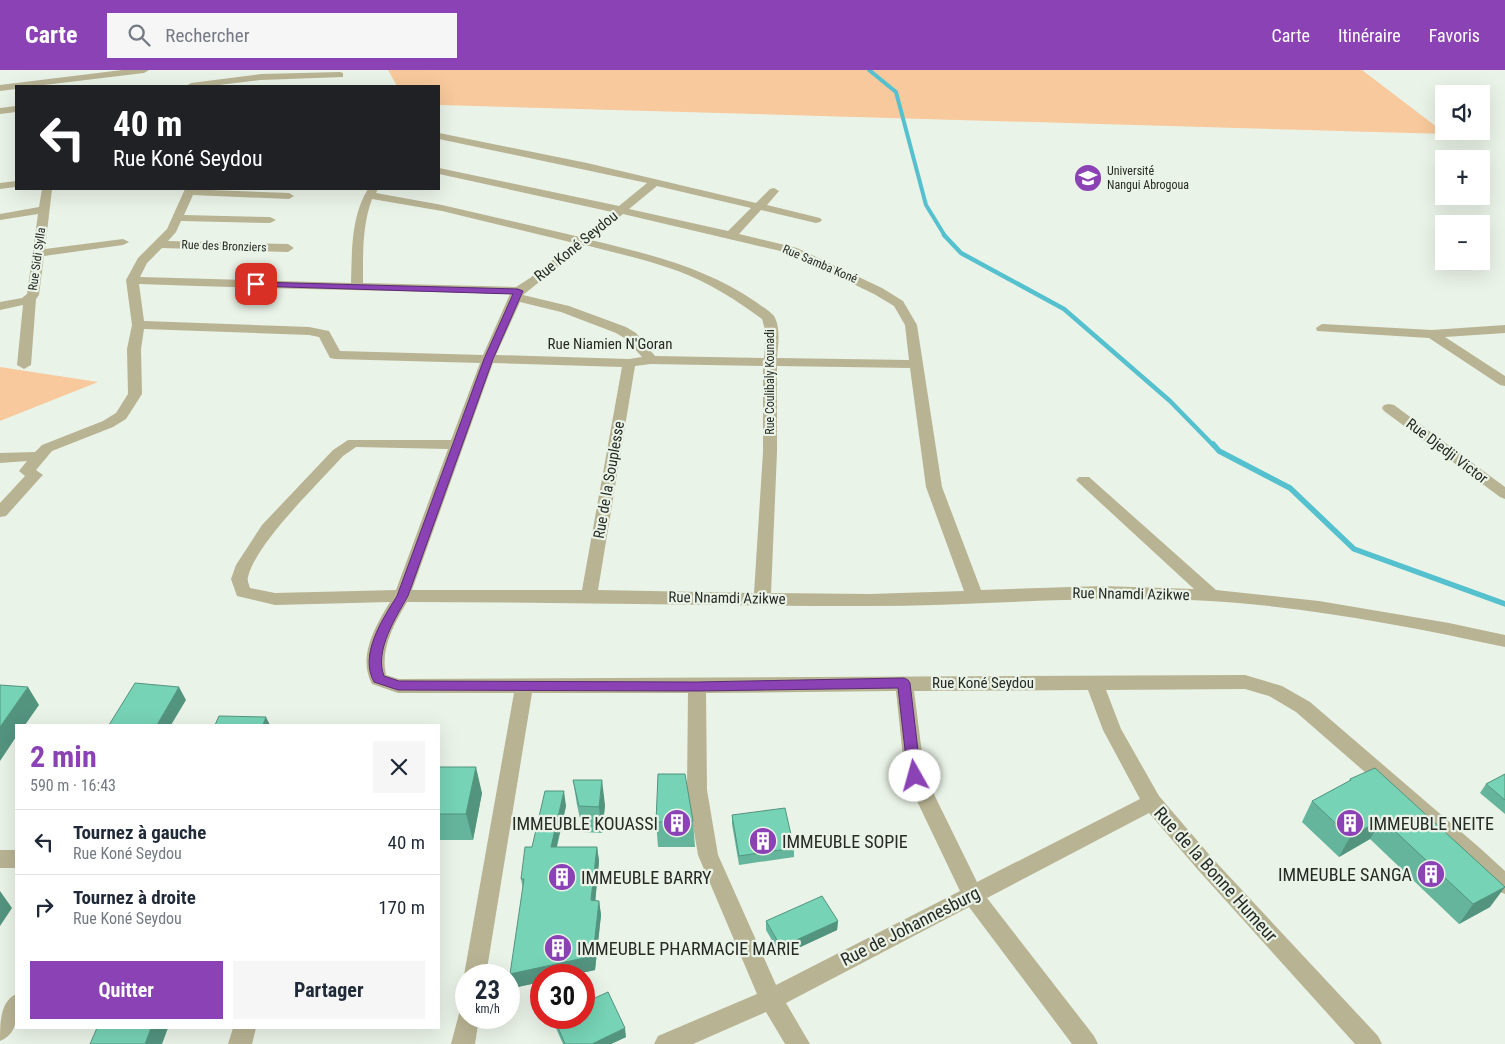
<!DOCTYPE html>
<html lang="fr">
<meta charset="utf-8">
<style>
:root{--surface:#fff;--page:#f6f6f7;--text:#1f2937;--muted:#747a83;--line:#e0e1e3;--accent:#8b42b5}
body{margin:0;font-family:"Roboto Condensed",sans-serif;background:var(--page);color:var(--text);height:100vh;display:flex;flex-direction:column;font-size:19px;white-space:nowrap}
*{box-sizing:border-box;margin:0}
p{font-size:16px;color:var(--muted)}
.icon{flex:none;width:28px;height:28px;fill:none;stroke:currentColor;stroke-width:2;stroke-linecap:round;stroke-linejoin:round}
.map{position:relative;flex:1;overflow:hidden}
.drawer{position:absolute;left:15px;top:654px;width:425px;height:305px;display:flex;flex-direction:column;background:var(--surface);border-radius:0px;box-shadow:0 5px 20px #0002}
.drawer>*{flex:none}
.hud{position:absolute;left:15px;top:15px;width:425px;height:105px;border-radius:0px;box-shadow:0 5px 20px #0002;background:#202124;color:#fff;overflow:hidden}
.fabs{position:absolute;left:1435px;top:15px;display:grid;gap:10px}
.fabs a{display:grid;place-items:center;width:55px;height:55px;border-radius:0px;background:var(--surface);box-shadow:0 5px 20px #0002;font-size:25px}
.speed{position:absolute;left:455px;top:894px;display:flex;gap:10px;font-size:25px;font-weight:700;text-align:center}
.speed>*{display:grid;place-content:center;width:65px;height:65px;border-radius:50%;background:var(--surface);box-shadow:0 5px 20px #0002;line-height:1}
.speed small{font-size:12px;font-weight:400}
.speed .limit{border:8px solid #d22;background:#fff;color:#111}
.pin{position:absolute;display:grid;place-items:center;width:42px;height:42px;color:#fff;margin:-21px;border-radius:10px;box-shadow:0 2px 8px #0006}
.me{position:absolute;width:55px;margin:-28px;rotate:353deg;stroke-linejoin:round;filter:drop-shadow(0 0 4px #0008)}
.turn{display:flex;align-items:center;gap:18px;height:105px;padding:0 15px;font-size:22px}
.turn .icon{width:65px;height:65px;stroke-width:2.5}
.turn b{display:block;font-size:35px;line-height:42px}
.round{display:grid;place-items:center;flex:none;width:52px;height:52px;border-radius:0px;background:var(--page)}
.overview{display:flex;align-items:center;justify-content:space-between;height:85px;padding:0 15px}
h1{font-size:30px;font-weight:700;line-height:38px;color:var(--accent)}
.action{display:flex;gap:10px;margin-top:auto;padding:10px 15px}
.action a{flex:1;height:58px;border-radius:0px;background:var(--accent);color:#fff;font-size:20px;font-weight:700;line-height:58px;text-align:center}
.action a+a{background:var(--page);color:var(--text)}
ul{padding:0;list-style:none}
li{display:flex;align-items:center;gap:15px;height:65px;padding:0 15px;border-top:1px solid var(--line)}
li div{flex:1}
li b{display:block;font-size:19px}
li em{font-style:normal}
header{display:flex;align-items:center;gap:30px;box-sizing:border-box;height:70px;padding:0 25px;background:var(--accent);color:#fff}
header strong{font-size:24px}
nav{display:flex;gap:28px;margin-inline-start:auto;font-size:18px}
.search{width:350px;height:45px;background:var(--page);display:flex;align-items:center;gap:12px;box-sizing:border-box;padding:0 18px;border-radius:0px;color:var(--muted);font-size:19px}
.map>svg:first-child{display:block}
</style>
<header>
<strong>Carte</strong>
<div class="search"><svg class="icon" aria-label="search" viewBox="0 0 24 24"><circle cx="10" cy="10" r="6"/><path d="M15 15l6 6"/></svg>Rechercher</div>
<nav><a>Carte</a><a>Itinéraire</a><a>Favoris</a></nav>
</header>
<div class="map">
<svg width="1505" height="974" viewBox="0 0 1505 974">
<rect width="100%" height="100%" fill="#eaf3e7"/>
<!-- green -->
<g fill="#f7c99c">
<polygon points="388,0 1362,0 1446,64 439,35 439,16 397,16"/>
<polygon points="0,297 98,312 0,351"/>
</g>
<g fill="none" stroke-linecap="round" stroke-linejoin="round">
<!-- stream-far2 -->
<polyline stroke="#56c1ce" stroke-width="4" points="869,0 896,22 926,135 945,166"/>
<!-- stream-far1 -->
<polyline stroke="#56c1ce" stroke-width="4.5" points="944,165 961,183 1064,239 1170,331 1214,376"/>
<!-- stream -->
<polyline stroke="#56c1ce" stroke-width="5.5" points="1213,374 1219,381 1290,418 1354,479 1505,534"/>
<!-- minor -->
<g fill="#b8b393" fill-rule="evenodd">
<polygon points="122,0 149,0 144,3 36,16 16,16 16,19 0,21 0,15"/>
<polygon points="340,2 343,3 343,7 261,10 211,16 186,16 191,13 261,4"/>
<polygon points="16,36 16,42 0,44 0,38"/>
<path d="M 439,63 L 587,93 L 756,133 L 770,119 L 774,118 L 779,121 L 767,135 L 820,148 L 822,150 L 820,152 L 816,153 L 761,140 L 739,164 L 797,178 L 882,218 L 903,231 L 917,255 L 942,417 L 981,520 L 1102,516 L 1194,519 L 1079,413 L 1076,410 L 1079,407 L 1089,407 L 1216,520 L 1319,531 L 1449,553 L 1505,565 L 1505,577 C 1408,556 1309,537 1210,531 C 1095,524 981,536 867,536 C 713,536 560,532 407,532 C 394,554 380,579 386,605 L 399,609 L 1245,605 L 1282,616 L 1310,632 L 1481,779 L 1505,801 L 1505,824 L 1498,821 L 1467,791 L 1296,642 L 1269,626 L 1245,619 L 1106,620 L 1121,659 L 1159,726 L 1213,789 L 1378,966 L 1382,974 L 1355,974 L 1199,801 L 1149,743 L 987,828 L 1094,966 L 1098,974 L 1072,974 L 969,837 L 786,933 L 810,974 L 785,974 L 766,942 L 693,974 L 654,974 L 658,966 L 757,924 L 698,785 L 687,720 L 688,623 L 532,623 L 486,905 L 466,905 L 466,910 L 464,905 L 514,623 L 398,623 L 372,614 C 357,587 376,555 390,532 L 275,535 L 237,526 L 231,509 L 236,495 L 262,455 L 333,380 L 348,370 L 451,370 L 480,293 L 335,289 L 330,288 L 319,267 L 309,265 L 144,259 L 141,279 L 142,324 L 126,349 L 113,357 L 52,381 L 36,400 L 43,405 L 40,408 L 6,446 L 0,447 L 0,433 L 25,406 L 19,401 L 27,391 L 0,393 L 0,383 L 35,382 L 42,375 L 103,351 L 116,343 L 128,324 L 127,279 L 132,255 L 126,210 L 138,188 L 167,159 L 185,119 L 289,123 L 294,126 L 289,129 L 193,125 L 184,145 L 270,147 L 276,150 L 270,153 L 181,151 L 176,162 L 168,171 L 288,174 L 294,178 L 288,182 L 162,178 L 147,193 L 140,207 L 351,213 C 352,180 351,146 368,119 L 378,119 L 376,123 L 442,135 L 580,167 L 612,142 L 439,104 L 439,98 L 619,136 L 647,113 L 439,69 ZM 657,116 L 751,138 L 728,161 L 629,139 ZM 372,129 L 442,141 L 574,173 L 530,208 L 516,217 L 363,213 C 363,185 362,156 372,129 ZM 623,144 L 789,183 L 874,224 L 894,236 L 905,255 L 909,290 L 777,288 C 778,275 781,258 774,246 C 770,241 761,236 756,232 C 707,198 649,184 591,170 ZM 585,175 C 616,183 648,190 678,201 C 708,212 736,230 762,249 L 766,263 L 764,288 L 655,286 L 636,263 L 626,257 L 569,236 L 523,225 ZM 139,214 C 263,219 386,220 510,224 L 483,285 L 340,281 L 329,261 L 309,257 L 144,251 ZM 520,232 L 561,242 L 616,263 L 626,269 L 642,287 L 629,289 L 496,285 ZM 493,293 L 622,297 L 582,520 L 412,520 ZM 651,294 L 763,296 L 763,382 L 754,523 L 598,520 L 635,296 ZM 777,296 L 910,298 L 926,417 L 964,521 L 869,524 L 771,523 L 777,382 ZM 356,377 L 448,379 L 396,520 L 275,523 L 250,518 C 249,514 247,511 248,507 C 256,473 319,413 343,386 ZM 1088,620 L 1103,660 L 1140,729 L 977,812 L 925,706 L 914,621 ZM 896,621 L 905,706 L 960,821 L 776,915 L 718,785 L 707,720 L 706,623 Z"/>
<polygon points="16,111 16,117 0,119 0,113"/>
<polygon points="42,119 52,119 45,179 123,169 129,172 123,175 44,186 39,225 36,229 31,295 24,299 17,295 23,235 0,240 0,232 22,228 27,224 38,144 0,150 0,144 39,137"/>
<polygon points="1322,254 1432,260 1505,255 1505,263 1445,267 1505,306 1505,316 1500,315 1429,268 1317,261 1316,258"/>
<polygon points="1389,334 1394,335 1505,417 1505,429 1500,427 1384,341 1382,338 1384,335"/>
<rect x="0" y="780" width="16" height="18"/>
<path d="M 16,924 C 17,942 20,963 0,971 C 0,953 0,932 16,924 Z"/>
<polygon points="466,938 466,948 479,948 475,974 451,974 460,940"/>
<polygon points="233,958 256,958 252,974 228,974"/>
</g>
</g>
<!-- wall -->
<g fill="#65b59c">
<polygon points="439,697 482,723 473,770 439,770"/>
<polygon points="1505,704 1505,744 1480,723 1486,714"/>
<polygon points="1350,709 1490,837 1459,854 1370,769 1339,787 1302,752 1312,731 1348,712"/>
<polygon points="573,710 605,735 602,763 583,762 577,735"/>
<polygon points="566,736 557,777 597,777 599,791 595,831 599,831 601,845 595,900 572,905 541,905 541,912 513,918 523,819 521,809 532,777"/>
<polygon points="732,745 794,778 794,787 739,795 732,754"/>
<polygon points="693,751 695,777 658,777 656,752"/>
<polygon points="766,851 838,851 837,860 781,886 766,860"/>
<polygon points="554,948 626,967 611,974 563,974 555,956"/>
</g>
<!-- shaded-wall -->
<g fill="#53947f">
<polygon points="28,617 39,635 25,655 16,655 16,667 0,691 0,657"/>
<polygon points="179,617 186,630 171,655 157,655"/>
<polygon points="266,647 270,655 263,655"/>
<polygon points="476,697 482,723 473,770 466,744"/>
<polygon points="602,710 605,735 602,763 599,737"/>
<polygon points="564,721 566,736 553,791 551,777"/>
<polygon points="1382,749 1370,769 1339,787 1350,767"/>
<polygon points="597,777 599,791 594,845 591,830"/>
<polygon points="1505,817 1490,837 1459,854 1473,834"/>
<polygon points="0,821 12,838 0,856"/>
<polygon points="599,831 601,845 595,900 572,905 541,905 541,912 513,918 510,904"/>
<polygon points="838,851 837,860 781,886 781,877"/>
<polygon points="151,958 168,958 162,974 145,974"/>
<polygon points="625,958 626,967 611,974 592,974"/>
</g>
<!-- building -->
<g fill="#76d3b5" stroke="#53947f">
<polygon points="135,613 179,617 157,655 109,655"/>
<polygon points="0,615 28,617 0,657"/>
<polygon points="219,646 266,647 263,655 215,655"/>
<polygon points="439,697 476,697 466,744 439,744"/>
<polygon points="1375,698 1505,817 1473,834 1382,749 1350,767 1312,731 1351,710 1350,709"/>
<polygon points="658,704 685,704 693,751 656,752"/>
<polygon points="1505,704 1505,730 1486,714"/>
<polygon points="573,710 602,710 599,737 579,736"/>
<polygon points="545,721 564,721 551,777 597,777 591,830 599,831 593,886 510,904 524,809 521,809 525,777 532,777"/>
<polygon points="785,738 794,778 739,786 732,745"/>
<polygon points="822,826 838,851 781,877 766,851"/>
<polygon points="608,922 625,958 592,974 565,974 554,948 584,948 584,933"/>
<polygon points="97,958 151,958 145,974 90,974"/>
</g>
<!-- route -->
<path fill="#8b42b5" stroke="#5a2b76" d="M 256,212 L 518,219 L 523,221 L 493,289 L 408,526 C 396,547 374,581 384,606 L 399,611 L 697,612 L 904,608 L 908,610 L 910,613 L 921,706 L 919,710 L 915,712 L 910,710 L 908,706 L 898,618 L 697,621 L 398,620 L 374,612 C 359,585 382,550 397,526 L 484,289 L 513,224 L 253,216 L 252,214 Z"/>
<!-- icons -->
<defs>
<symbol id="university-disc" viewBox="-11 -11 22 22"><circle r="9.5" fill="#8b42b5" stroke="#eaf3e7"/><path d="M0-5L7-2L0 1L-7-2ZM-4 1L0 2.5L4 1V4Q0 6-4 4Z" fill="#fff"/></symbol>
<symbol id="building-disc" viewBox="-11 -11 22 22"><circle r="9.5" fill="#8b42b5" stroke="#eaf3e7"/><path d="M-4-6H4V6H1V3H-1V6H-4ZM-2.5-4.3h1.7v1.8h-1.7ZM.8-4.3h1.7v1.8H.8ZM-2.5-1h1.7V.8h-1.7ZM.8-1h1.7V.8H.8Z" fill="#fff"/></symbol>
</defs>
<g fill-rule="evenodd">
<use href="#university-disc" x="1072" y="92" width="32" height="32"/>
<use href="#building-disc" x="661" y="737" width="32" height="32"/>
<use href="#building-disc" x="1334" y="737" width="32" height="32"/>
<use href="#building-disc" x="747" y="755" width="32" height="32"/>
<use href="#building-disc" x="1415" y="788" width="32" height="32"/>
<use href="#building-disc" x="546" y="791" width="32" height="32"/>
<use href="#building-disc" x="542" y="862" width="32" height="32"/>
</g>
<g text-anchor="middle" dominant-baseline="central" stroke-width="4.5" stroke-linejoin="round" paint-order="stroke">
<!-- far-poi labels -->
<g font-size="12" fill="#272a25" stroke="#eaf3e7" text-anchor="start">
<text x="1107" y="101">Université<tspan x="1107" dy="14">Nangui Abrogoua</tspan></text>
</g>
<!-- far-street labels -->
<g font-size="12" fill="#272a25" stroke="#eaf3e7">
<text transform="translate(224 176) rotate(2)">Rue des Bronziers</text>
<text transform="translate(37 189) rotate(-82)">Rue Sidi Sylla</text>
<text transform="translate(820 194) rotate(23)">Rue Samba Koné</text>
<text transform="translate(770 312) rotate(-90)">Rue Coulibaly Kounadi</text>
</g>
<!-- street labels -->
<g font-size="15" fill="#272a25" stroke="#eaf3e7">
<text transform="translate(576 176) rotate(-39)">Rue Koné Seydou</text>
<text x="610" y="274">Rue Niamien N'Goran</text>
<text transform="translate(1447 381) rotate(37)">Rue Djedji Victor</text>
<text transform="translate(609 410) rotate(-80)">Rue de la Souplesse</text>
<text transform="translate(1131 524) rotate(1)">Rue Nnamdi Azikwe</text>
<text transform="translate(727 528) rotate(1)">Rue Nnamdi Azikwe</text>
<text x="983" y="613">Rue Koné Seydou</text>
</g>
<!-- near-poi labels -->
<g font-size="18" fill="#272a25" stroke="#eaf3e7" text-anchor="start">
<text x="658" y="753" text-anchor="end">IMMEUBLE KOUASSI</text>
<text x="1369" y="753">IMMEUBLE NEITE</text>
<text x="782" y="771">IMMEUBLE SOPIE</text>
<text x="1412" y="804" text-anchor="end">IMMEUBLE SANGA</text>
<text x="581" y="807">IMMEUBLE BARRY</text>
<text x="577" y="878">IMMEUBLE PHARMACIE MARIE</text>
</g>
<!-- near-street labels -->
<g font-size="18" fill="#272a25" stroke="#eaf3e7">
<text transform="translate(1216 804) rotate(48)">Rue de la Bonne Humeur</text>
<text transform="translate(910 856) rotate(-27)">Rue de Johannesburg</text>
</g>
</g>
</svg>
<div class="fabs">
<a><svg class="icon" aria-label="sound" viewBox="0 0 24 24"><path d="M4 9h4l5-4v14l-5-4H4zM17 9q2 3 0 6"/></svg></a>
<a>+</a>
<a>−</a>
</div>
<div class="speed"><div>23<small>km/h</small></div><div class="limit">30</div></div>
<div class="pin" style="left:256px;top:214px;background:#d93025"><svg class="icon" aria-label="arrive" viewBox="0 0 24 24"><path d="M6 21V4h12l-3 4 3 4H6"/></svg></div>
<svg class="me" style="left:915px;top:706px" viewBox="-20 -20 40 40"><circle r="19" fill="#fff"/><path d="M0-13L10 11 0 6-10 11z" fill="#8b42b5"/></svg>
<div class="hud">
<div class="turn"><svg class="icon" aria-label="left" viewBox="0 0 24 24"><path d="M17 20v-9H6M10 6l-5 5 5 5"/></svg><div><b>40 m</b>Rue Koné Seydou</div></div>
</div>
<section class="drawer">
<div class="overview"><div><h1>2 min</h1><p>590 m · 16:43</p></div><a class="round"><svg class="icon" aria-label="close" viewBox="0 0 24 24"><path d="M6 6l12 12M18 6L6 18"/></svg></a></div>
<ul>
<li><svg class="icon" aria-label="left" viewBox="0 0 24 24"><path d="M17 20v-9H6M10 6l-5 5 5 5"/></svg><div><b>Tournez à gauche</b><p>Rue Koné Seydou</p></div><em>40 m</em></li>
<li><svg class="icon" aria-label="right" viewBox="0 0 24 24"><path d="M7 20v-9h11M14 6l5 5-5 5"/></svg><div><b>Tournez à droite</b><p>Rue Koné Seydou</p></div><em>170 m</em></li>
</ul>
<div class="action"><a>Quitter</a><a>Partager</a></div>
</section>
</div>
